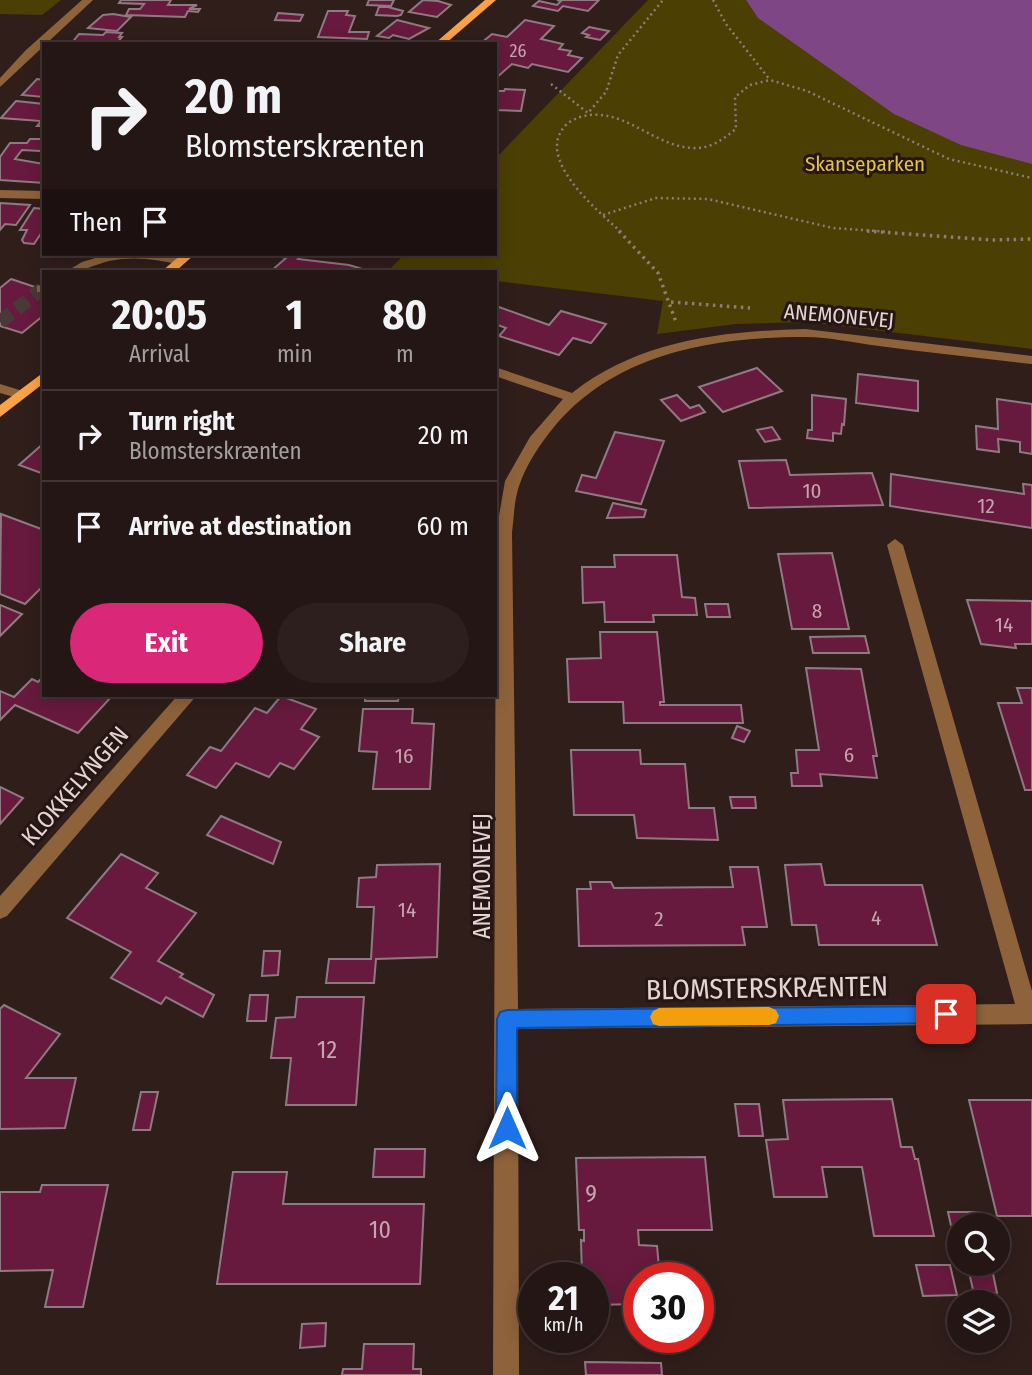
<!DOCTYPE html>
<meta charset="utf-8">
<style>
:root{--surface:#241614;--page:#2c1f1d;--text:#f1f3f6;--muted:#a39fa0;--line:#413534;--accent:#db2777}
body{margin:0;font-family:"Fira Sans Condensed",sans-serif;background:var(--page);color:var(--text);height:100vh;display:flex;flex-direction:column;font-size:26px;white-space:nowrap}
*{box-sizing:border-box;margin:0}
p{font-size:23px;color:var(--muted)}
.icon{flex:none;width:38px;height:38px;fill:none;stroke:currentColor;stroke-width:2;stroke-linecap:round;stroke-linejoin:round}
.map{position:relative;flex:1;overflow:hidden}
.panel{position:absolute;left:42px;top:270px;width:455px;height:427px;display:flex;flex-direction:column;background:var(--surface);border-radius:0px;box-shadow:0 4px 18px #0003,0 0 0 2px var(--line)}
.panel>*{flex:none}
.guide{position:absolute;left:42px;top:42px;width:455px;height:214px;border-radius:0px;box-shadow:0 4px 18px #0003,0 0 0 2px var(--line);background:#241614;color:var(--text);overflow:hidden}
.buttons{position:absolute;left:947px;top:1213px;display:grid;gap:14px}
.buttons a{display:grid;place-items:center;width:63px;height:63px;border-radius:50%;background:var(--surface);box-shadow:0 4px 18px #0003,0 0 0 2px var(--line);font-size:35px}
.speed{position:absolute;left:518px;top:1262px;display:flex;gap:14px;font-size:35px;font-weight:700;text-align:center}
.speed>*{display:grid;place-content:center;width:91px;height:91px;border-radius:50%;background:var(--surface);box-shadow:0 4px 18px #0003,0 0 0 2px var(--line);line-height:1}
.speed small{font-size:18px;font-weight:400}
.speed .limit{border:10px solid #d22;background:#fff;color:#111}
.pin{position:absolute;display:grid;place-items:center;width:60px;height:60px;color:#fff;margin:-30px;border-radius:14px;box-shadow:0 4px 10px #0006}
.me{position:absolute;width:77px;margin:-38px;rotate:0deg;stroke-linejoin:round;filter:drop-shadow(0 0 5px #0008)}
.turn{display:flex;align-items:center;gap:24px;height:147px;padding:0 28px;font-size:32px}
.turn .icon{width:91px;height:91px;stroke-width:2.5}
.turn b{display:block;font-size:49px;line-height:60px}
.then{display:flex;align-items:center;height:66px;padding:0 28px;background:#0003;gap:14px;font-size:26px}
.eta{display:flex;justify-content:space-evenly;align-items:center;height:119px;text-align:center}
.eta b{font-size:42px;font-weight:700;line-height:49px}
.action{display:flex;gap:14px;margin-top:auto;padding:14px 28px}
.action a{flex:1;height:80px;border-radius:42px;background:var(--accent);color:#fff;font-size:28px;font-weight:700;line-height:80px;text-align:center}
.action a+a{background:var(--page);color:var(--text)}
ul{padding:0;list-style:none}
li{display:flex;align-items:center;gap:21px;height:91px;padding:0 28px;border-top:2px solid var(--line)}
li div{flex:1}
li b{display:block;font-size:26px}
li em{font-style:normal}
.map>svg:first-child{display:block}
</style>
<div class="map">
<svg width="1032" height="1375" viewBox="0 0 1032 1375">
<rect width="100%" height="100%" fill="#301e1b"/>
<!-- green -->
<g fill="#4b3f03">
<polygon points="0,0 61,0 42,15 0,14"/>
<polygon points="648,0 1032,0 1032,349 807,322 736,324 657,334 663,301 495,281 495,271 390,269 405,254 495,254 495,159"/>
</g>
<!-- water -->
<polygon fill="#7e4684" points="746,0 1032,0 1032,164 961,145 894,114 758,18"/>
<!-- building -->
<g fill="#671a3d" stroke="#907a81" stroke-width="2">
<polygon points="121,0 171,0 168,5 197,5 189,9 200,9 198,12 188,11 185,17 126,15 129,9 140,9 144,4 119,3"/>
<polygon points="369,0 394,0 391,6 367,5"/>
<polygon points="423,0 438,1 451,5 437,17 409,12"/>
<polygon points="557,0 599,0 588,11 563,6 558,11 533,6 539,1 557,5 561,1"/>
<polygon points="379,7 388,7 403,11 401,15 397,16 376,15"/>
<polygon points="328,11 348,11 346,15 355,16 349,32 369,32 367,39 318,37"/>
<polygon points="278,13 303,15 300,21 275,20"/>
<polygon points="113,14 131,17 117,31 88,28 103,15"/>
<polygon points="397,20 429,28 409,39 393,35 389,38 377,36"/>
<polygon points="525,20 554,26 541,39 563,44 559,49 571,51 568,55 582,58 568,72 532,64 528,68 512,64 495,79 495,44 480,44 492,34 507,37"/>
<polygon points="589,27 609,31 600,40 586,37 589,35 582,33"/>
<polygon points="106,32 122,33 119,37 122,37 117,43 71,44 79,34 103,35"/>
<polygon points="37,79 44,80 44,97 22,95"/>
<polygon points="505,89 525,90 521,111 495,110 495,91 504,91"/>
<polygon points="16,101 44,104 44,126 37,126 41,121 1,118"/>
<polygon points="30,139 44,139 44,145 40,151 22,150 15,159 44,164 44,183 0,180 0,157 10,143 27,143"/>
<polygon points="0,203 30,205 16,225 5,224 0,230"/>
<polygon points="34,208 44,209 44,229 34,244 24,243 22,240 27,230 20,230"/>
<polygon points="280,254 303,254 298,259 349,265 369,271 271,271 286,258 278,256"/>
<polygon points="11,279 44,290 44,315 22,333 0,326 0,288"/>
<polygon points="496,306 549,325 561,311 606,324 591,343 573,338 559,355 499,336 506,328 498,325 495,327"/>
<polygon points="757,368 782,391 723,412 699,387"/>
<polygon points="858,374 918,381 918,411 856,403"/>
<polygon points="677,395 690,408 699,405 705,412 681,421 661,400"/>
<polygon points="812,395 846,399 844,425 842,424 841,434 833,433 833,441 807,438 808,430 812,430"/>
<polygon points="997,399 1032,404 1032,454 1020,452 1020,442 998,439 999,452 977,449 976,426 998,429"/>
<polygon points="772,427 780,439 765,442 757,430"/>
<polygon points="615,432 664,441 641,504 576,491 582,475 596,478"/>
<polygon points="44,443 44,474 19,465"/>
<polygon points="786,460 790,475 872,473 883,505 749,508 739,461"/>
<polygon points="891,474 1024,494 1023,484 1032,485 1032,528 890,506"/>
<polygon points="613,503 646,510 644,517 607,518"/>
<polygon points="1,514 44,530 44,585 25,604 0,594"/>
<polygon points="832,553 849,629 792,629 778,554"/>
<polygon points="614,555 677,555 682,597 695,598 697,615 653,615 654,622 605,622 604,602 583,603 582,567 615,567"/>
<polygon points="967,600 1032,601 1032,644 1015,644 1016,648 981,644"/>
<polygon points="705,604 728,604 730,617 707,617"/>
<polygon points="0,605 22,614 0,636"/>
<polygon points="600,632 657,632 664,702 660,702 660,705 741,705 743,723 624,723 623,702 569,702 567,659 601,658"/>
<polygon points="865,636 869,653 813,653 810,637"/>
<polygon points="806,668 861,669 877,756 873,756 877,778 820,774 822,786 792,786 791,773 798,773 796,750 819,750"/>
<polygon points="44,676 44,695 113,695 78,733 15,705 0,720 0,691 14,697 32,679 38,682"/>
<polygon points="1017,688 1032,688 1032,790 1025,790 998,703 1022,703"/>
<polygon points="355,695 431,695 399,695 398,701 365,701 365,696"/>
<polygon points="281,696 316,709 301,729 319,737 294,769 280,763 269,777 236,763 216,788 187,775 210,747 221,751 255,708 267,713"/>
<polygon points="363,709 413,709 412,723 434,724 430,789 373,789 377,752 359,751"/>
<polygon points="737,726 750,731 744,742 732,738"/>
<polygon points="571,750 640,750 641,764 685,764 689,808 714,808 718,840 637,838 634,815 574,815"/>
<polygon points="0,787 23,798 0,824"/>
<polygon points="730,797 755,797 756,808 732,808"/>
<polygon points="221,816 281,842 273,864 207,835"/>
<polygon points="121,854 158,873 146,888 196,913 158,961 183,974 180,977 214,995 203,1017 166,997 161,1004 111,978 131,952 67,918"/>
<polygon points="440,864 437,957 376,959 374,983 326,983 329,959 371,959 374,907 357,907 359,878 376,877 377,865"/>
<polygon points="821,864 825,885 922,885 937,945 819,945 816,925 792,925 785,865"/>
<polygon points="730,867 758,867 767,927 742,927 745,945 579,946 577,889 591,889 590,882 611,882 614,888 733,887"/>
<polygon points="264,951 280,951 278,975 262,976"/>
<polygon points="250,995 268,995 266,1021 247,1021"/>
<polygon points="297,997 364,997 356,1105 286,1105 291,1058 271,1058 276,1018 295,1017"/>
<polygon points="4,1005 60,1034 26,1078 76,1078 65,1128 0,1129 0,1009"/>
<polygon points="141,1092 158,1092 150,1130 133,1130"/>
<polygon points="892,1099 901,1147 912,1147 915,1159 918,1159 934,1236 874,1236 862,1167 822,1167 827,1197 774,1197 766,1140 788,1139 783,1100"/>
<polygon points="969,1100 1032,1100 1032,1216 997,1216"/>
<polygon points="735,1104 759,1104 763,1136 739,1136"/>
<polygon points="375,1149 425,1149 424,1177 373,1177"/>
<polygon points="705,1157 712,1230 638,1230 639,1245 657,1246 660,1278 639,1278 639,1304 593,1305 593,1278 582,1278 581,1240 584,1241 584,1230 579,1230 576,1158"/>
<polygon points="233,1172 287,1172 283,1204 424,1204 420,1284 217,1284"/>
<polygon points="42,1185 108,1185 83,1307 45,1307 53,1270 0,1271 0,1192 40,1192"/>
<polygon points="948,1212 979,1212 982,1225 959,1225 959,1262"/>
<polygon points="959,1264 991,1264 997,1293 974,1294 968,1268 960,1268"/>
<polygon points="916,1265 950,1265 957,1295 923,1296"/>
<polygon points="326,1323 325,1346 300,1348 302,1324"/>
<polygon points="364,1344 414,1344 413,1369 421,1369 421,1375 342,1375 343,1369 362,1369"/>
<polygon points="585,1362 661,1363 662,1375 586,1375"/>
</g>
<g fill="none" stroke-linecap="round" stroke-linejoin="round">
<!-- minor-tunnel -->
<polyline stroke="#4b3937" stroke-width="14" stroke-dasharray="14 7" stroke-linecap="butt" points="0,322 42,289"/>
<!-- path-far1 -->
<g stroke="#8c7d7a" stroke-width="2.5" stroke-dasharray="2 3.5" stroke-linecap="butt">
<polyline points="713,0 726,24 770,80"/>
<polyline points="551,84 588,113 606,92 618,55 663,0"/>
<polyline points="603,215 656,198 708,199 833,228 890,232"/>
<path d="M 621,232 C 598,211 532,157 567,124 C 578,115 594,113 608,116 C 637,122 662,147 693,148 C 711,149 723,139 736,129 L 735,97 L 750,85 L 770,80 L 807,91 L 949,159 L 1032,178"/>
</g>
<!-- path -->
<g stroke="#8c7d7a" stroke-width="3.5" stroke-dasharray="2.5 4.5" stroke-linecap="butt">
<polyline points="619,231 658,273 676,322"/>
<polyline points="867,231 991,240 1032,239"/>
<polyline points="671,302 750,308"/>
</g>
<!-- minor -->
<g fill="#8e633b" fill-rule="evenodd">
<polygon points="82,0 93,0 0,87 0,78 26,50"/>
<polygon points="0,190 44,191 44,199 0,198"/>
<path d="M 109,254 L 164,254 L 186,261 L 180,265 C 156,259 133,256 109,261 C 93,265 83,272 67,271 L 82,262 Z"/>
<polygon points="44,284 44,292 37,292 37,286"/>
<path d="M 805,329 L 1032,356 L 1032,364 C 981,358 930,353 879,346 C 854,343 830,337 805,337 C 714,337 615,353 554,427 C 540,444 526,465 519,486 C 514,501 514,517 512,533 L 518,1009 L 1015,1004 L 887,545 L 895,539 L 903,545 L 1032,991 L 1032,1024 L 518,1029 L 519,1375 L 493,1375 L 496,533 L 505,481 L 530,437 L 563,399 L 495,376 L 495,367 L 572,393 C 639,340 723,331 805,329 Z"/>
<polygon points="0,384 26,392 28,395 21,399 0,393"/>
<polygon points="178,695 197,695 7,916 0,919 0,896"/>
</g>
<!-- major -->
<g fill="#fba246" fill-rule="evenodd">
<polygon points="485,0 496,0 445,44 434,44"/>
<polygon points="182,254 195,254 176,271 162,271"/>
<polygon points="44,372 44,383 0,417 0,405"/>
</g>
</g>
<!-- route -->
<polygon fill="#1a73e8" stroke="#114b97" stroke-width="2" points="946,1006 953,1008 956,1014 953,1021 946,1023 517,1028 517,1128 514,1136 507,1138 499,1136 496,1128 497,1019 500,1012 507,1010"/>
<!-- slow -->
<polygon fill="#f59e0b" points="769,1007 776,1010 779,1016 776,1023 769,1025 659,1026 653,1024 650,1017 653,1011 659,1008"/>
<g text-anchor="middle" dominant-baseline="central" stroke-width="6" stroke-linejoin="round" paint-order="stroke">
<!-- far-number labels -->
<g font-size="18" fill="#c3a6ae">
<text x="518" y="51">26</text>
</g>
<!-- far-park labels -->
<g font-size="21" fill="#e0c445" stroke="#261512">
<text x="865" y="164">Skanseparken</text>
</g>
<!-- far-street labels -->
<g font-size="21" fill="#e2d5d3" stroke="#261512">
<text transform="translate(839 316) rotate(5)">ANEMONEVEJ</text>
</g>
<!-- number labels -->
<g font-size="21" fill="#c3a6ae">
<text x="812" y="491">10</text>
<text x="986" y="506">12</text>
<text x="817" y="611">8</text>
<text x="1004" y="625">14</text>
<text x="849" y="755">6</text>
<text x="404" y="756">16</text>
<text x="407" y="910">14</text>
<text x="876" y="918">4</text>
<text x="659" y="919">2</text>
</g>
<!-- street labels -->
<g font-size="24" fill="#e2d5d3" stroke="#261512">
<text transform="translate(75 786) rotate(-49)">KLOKKELYNGEN</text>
<text transform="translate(482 876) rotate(-90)">ANEMONEVEJ</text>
</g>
<!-- near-number labels -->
<g font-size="24" fill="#c3a6ae">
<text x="327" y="1050">12</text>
<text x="591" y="1194">9</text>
<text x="380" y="1230">10</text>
</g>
<!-- near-street labels -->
<g font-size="28" fill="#e2d5d3" stroke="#261512">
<text transform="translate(767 988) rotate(-1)">BLOMSTERSKRÆNTEN</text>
</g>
</g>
</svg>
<div class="buttons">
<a><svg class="icon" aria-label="search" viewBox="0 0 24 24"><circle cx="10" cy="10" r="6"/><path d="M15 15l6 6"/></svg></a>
<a><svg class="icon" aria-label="layers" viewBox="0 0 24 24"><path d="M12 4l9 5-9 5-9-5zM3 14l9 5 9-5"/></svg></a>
</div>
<div class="speed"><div>21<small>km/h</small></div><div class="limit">30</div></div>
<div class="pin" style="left:946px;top:1014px;background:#d93025"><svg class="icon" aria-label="arrive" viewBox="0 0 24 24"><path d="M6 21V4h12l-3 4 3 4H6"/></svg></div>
<svg class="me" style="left:507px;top:1128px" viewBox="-20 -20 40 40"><path d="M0-17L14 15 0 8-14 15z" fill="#1a73e8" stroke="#fff" stroke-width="4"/></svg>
<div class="guide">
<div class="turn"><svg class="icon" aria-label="right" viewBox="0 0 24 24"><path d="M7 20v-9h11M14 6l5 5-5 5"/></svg><div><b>20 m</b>Blomsterskrænten</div></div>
<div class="then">Then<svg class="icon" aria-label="arrive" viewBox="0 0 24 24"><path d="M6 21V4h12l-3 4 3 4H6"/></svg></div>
</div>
<section class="panel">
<div class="eta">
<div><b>20:05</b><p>Arrival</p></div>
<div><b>1</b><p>min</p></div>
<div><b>80</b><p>m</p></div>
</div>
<ul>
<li><svg class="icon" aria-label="right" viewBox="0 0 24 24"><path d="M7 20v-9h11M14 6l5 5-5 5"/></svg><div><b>Turn right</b><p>Blomsterskrænten</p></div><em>20 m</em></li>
<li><svg class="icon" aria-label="arrive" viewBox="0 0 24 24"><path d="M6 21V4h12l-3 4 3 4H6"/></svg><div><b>Arrive at destination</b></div><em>60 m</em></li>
</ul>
<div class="action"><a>Exit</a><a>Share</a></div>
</section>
</div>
